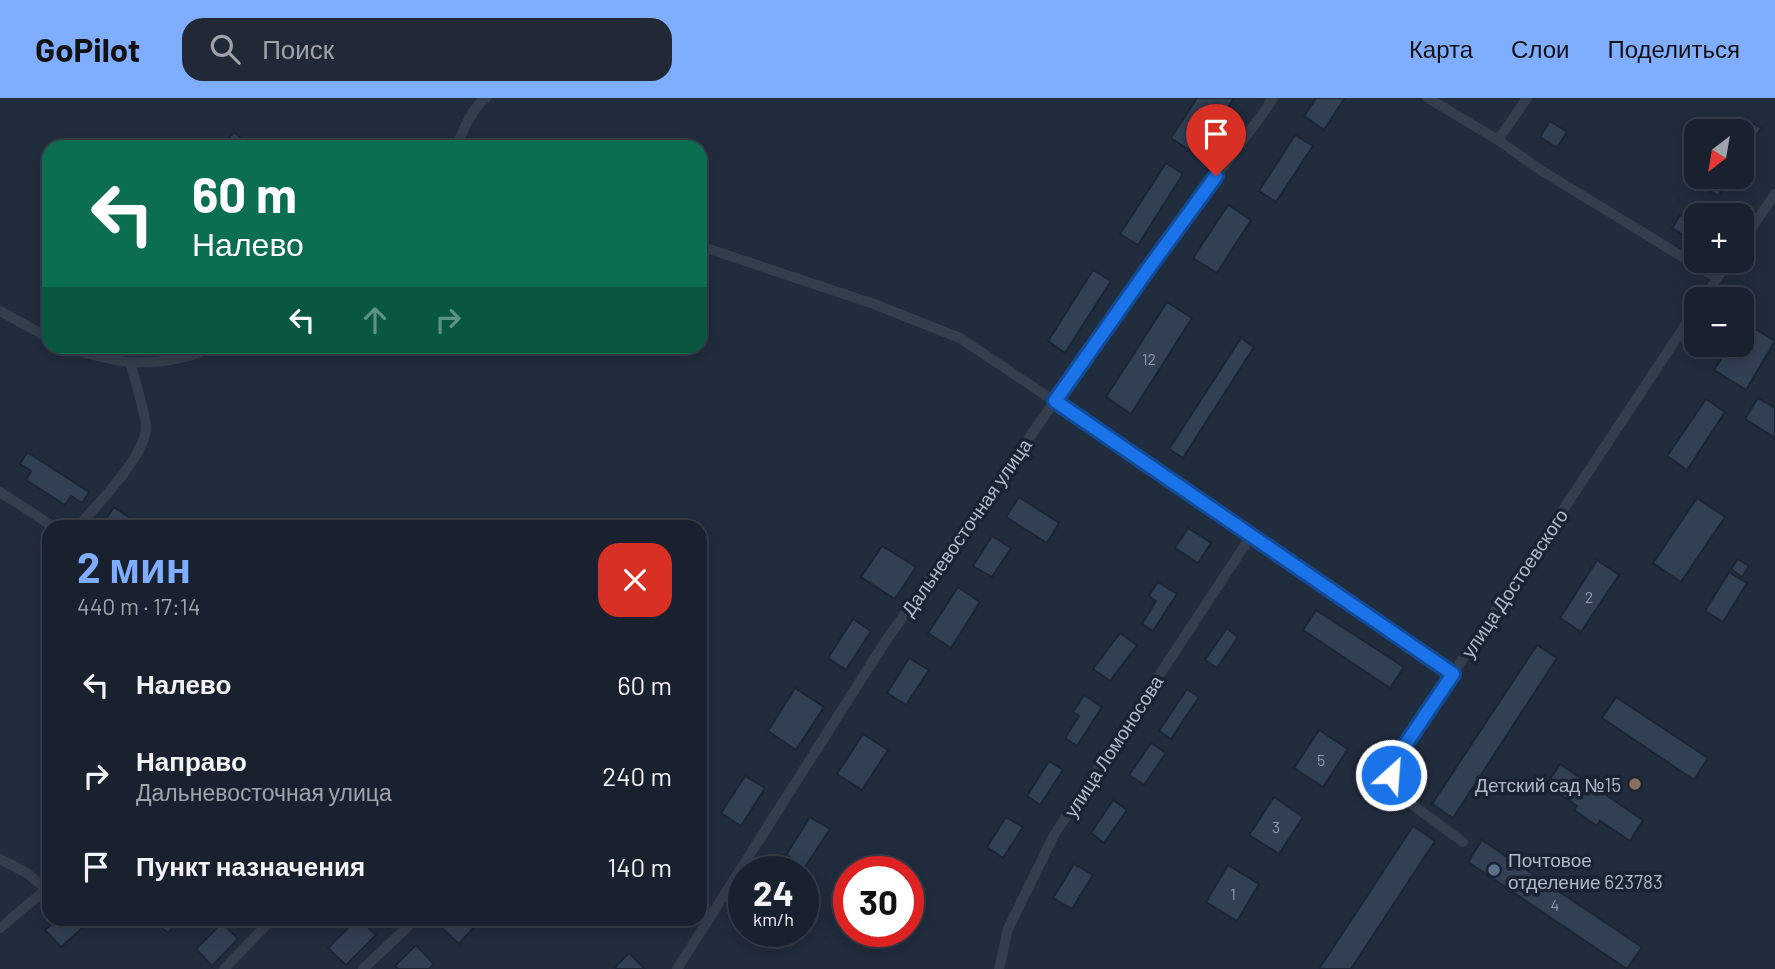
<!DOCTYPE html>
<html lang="ru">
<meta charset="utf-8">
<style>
:root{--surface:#19212e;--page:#222936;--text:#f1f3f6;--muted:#9fa3aa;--line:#373e4a;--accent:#7fadff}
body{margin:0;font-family:Barlow,sans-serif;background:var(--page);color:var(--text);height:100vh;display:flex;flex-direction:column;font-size:26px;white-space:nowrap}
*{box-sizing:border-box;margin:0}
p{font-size:23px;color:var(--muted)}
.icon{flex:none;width:38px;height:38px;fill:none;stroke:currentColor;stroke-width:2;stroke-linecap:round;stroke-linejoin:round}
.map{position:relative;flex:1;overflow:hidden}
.sheet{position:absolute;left:42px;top:422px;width:665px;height:406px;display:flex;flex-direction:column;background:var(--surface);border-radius:21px;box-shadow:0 4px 18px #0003,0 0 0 2px var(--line)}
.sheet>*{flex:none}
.top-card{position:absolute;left:42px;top:42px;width:665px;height:214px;border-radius:21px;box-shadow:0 4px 18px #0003,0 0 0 2px var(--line);background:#0b6e4f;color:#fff;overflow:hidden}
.needle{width:46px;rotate:211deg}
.controls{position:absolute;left:1684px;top:21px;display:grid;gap:14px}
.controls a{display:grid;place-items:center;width:70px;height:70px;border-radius:14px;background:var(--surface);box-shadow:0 4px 18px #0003,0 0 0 2px var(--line);font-size:35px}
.speed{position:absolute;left:728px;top:758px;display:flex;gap:14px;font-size:35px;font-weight:700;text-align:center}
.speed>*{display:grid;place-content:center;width:91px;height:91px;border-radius:50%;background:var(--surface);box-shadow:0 4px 18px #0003,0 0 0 2px var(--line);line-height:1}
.speed small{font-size:18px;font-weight:400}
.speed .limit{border:10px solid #d22;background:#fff;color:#111}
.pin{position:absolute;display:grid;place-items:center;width:60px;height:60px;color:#fff;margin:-72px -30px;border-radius:50% 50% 50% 0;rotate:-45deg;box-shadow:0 0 7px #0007}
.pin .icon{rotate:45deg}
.me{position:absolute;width:77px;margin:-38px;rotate:26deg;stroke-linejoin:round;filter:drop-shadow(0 0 5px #0008)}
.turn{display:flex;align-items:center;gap:24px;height:147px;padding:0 35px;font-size:32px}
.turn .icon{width:91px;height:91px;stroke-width:2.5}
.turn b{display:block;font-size:49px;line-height:60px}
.lanes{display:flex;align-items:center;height:66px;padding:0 35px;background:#0003;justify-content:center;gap:35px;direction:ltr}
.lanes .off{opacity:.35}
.round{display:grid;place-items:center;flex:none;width:74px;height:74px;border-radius:21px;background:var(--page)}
.head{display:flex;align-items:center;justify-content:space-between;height:119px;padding:0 35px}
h1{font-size:42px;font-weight:700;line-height:52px;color:var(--accent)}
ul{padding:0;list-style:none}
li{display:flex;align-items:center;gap:21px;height:91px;padding:0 35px}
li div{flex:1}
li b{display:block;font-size:26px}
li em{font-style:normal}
header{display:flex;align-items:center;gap:42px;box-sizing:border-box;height:98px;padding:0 35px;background:var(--accent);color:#111}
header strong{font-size:33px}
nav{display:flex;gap:38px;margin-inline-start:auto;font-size:24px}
.search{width:490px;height:63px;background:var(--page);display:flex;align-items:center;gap:18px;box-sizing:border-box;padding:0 24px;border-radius:21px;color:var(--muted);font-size:26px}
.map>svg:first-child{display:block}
</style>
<header>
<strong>GoPilot</strong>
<div class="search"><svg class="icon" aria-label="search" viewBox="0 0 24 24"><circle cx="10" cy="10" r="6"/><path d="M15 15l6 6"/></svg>Поиск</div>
<nav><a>Карта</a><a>Слои</a><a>Поделиться</a></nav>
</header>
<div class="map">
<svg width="1775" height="871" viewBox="0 0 1775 871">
<rect width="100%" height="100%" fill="#212c3d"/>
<!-- building -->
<g fill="#324054" stroke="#1c2534" stroke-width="2">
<polygon points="1197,0 1234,0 1197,57 1171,40"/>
<polygon points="1316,0 1345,0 1324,32 1304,18"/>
<polygon points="1743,20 1761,30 1748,52 1741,48 1741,33 1736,33"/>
<polygon points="1550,23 1567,34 1557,50 1540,39"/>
<polygon points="234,34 251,49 221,49"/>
<polygon points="1295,37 1313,48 1276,104 1259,93"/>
<polygon points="1166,65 1183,76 1138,147 1120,136"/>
<polygon points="1697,79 1721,79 1727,83 1718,98 1694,83"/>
<polygon points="1228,107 1251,122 1217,175 1193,160"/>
<polygon points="1680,117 1696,126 1696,134 1691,142 1672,130"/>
<polygon points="1093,172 1111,183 1065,255 1048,243"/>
<polygon points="1167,204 1192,220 1131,316 1106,299"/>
<polygon points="1744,224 1775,243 1746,292 1714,272 1730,247 1741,247 1741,229"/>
<polygon points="1241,240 1254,249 1183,360 1169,351"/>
<polygon points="1758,300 1775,310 1775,340 1745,321"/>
<polygon points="1706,301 1725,314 1687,372 1667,358"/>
<polygon points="27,354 89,394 82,405 71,398 65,407 26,382 31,373 20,366"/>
<polygon points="1019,399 1059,425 1047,445 1006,419"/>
<polygon points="1697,400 1725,419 1681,484 1653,465"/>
<polygon points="114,409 144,429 110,429 103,425"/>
<polygon points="1188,430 1211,445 1198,465 1175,450"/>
<polygon points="992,438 1011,450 992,479 973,468"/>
<polygon points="882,448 916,469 895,501 861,479"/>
<polygon points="1738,461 1749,468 1742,479 1731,471"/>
<polygon points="1597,462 1619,477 1581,534 1560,520"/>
<polygon points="1729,474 1747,485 1723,524 1705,513"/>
<polygon points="1158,484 1177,496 1153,533 1142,526 1156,503 1149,498"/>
<polygon points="958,489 980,504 951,550 928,535"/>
<polygon points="1316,512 1404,569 1390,590 1303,532"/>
<polygon points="853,521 871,533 846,572 828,560"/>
<polygon points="1227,530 1238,539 1217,570 1205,562"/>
<polygon points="1120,535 1137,547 1110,583 1093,571"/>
<polygon points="1537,547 1557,560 1453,720 1432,706"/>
<polygon points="909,560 929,572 906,607 887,595"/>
<polygon points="795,590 824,609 796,652 768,633"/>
<polygon points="1187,591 1199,599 1171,641 1159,633"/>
<polygon points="1084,597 1102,609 1077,648 1065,640 1079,618 1073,614"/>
<polygon points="1616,599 1708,660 1694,682 1602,620"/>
<polygon points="1319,632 1348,651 1323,689 1294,670"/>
<polygon points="863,636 888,652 862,692 837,676"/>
<polygon points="1151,645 1166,655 1144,687 1129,677"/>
<polygon points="1049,663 1063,672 1040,707 1027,698"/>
<polygon points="1560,666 1643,722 1630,743 1600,723 1597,728 1574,712 1577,708 1546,687"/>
<polygon points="745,678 765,690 741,728 721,715"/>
<polygon points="1274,699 1303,719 1279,756 1249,737"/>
<polygon points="1113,702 1127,712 1104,745 1091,735"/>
<polygon points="810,719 830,731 805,769 786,757"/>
<polygon points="1006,719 1023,729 1003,760 987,749"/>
<polygon points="1413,728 1435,743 1351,871 1319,871"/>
<polygon points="1482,742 1642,849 1627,871 1468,764"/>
<polygon points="1074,766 1093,777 1072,811 1053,800"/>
<polygon points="1228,767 1259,786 1237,823 1206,804"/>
<polygon points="57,821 84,821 88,825 61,849 45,832"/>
<polygon points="162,821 180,821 168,835 157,826"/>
<polygon points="357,821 359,821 376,837 346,867 328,850"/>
<polygon points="449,821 467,821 475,828 459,846 441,829"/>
<polygon points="222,825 238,841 212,868 196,851"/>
<polygon points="416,847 434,866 429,871 398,871 395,868"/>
<polygon points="629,855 645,871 617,871 615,869"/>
</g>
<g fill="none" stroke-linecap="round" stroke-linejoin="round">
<!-- street -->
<g stroke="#353e4d" stroke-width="10">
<polyline points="1428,0 1498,42 1539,71 1717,180"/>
<polyline points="1498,42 1527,0"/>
<path d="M 456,49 C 462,35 473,7 486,0"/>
<polyline points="1741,145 1775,96"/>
<polyline points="700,148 874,206 960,240 1126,351 1453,576"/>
<polyline points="1703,201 1729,163"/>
<polyline points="0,213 49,240"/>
<path d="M 65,248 L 70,251 C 90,255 111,263 131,264 C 159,265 189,261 213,248"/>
<polyline points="0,394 54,429"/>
<path d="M 76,429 L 81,425 C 101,403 141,362 146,332 C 148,323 133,276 130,264"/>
<polyline points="1463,744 1410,705 1391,677 1395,662 1559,418 1696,211"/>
<polyline points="0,761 27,775 46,791"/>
<polyline points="0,830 49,789"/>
<polyline points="224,871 272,821"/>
<polyline points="363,871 416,821"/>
<polyline points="677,871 885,544 1146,174 1266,11 1273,0"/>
<polyline points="999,871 1008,831 1054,737 1251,438"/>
</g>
</g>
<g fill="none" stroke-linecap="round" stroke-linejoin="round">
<defs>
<polyline id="route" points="1216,78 1146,174 1055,303 1453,576 1395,662 1391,677"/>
</defs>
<!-- route casing -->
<use href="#route" stroke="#114b97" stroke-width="18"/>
<!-- route -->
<use href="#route" stroke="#1a73e8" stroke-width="12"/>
</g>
<!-- markers -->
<circle fill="#8d6e63" stroke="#1a2332" stroke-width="2.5" cx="1635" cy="686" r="7"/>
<circle fill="#5c6f8a" stroke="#1a2332" stroke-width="2.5" cx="1494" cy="772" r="7"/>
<g text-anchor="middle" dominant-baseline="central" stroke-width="7" stroke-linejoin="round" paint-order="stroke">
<!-- number labels -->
<g font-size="16" fill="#8e99aa">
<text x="1149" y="260">12</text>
<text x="1589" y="498">2</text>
<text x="1321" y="661">5</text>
<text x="1276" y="728">3</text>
<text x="1233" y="795">1</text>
<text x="1555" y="806">4</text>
</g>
<!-- street labels -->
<g font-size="19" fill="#b0b9c9" stroke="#1a2332">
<text transform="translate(966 429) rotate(-55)">Дальневосточная улица</text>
<text transform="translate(1514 485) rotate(-56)">улица Достоевского</text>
<text transform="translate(1113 648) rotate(-57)">улица Ломоносова</text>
</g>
<!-- poi labels -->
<g font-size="19" fill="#b0b9c9" stroke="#1a2332" text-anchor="end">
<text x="1621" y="686">Детский сад №15</text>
<text x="1508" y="761" text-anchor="start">Почтовое<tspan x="1508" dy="22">отделение 623783</tspan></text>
</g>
</g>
</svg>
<div class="controls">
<a><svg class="needle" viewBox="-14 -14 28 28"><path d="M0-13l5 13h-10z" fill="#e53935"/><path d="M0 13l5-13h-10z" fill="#9fa3aa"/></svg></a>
<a>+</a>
<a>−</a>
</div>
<div class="speed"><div>24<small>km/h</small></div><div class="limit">30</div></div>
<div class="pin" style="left:1216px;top:78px;background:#d93025"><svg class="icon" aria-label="arrive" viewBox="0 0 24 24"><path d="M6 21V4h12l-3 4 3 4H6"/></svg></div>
<svg class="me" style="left:1391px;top:677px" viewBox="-20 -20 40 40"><circle r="17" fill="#1a73e8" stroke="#fff" stroke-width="3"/><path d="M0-11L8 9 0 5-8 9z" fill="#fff"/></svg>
<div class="top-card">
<div class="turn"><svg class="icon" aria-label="left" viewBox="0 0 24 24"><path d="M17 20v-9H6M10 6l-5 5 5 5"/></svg><div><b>60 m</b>Налево</div></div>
<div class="lanes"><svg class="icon" aria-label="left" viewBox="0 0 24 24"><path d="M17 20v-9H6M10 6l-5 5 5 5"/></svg><svg class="icon off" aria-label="ahead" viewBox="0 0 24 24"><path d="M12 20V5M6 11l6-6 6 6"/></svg><svg class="icon off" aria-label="right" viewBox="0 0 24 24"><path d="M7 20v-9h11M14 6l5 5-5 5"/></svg></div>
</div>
<section class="sheet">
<div class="head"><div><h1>2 мин</h1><p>440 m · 17:14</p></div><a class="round" style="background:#d93025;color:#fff"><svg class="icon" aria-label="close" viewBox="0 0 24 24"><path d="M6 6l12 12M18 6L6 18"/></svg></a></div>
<ul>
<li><svg class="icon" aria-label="left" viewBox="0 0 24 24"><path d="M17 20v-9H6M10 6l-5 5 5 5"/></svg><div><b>Налево</b></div><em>60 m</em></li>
<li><svg class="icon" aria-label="right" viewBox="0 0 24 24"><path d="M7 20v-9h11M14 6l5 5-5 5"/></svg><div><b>Направо</b><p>Дальневосточная улица</p></div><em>240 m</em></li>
<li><svg class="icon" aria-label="arrive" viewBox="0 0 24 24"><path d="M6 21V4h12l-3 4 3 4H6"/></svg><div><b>Пункт назначения</b></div><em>140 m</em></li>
</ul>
</section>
</div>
